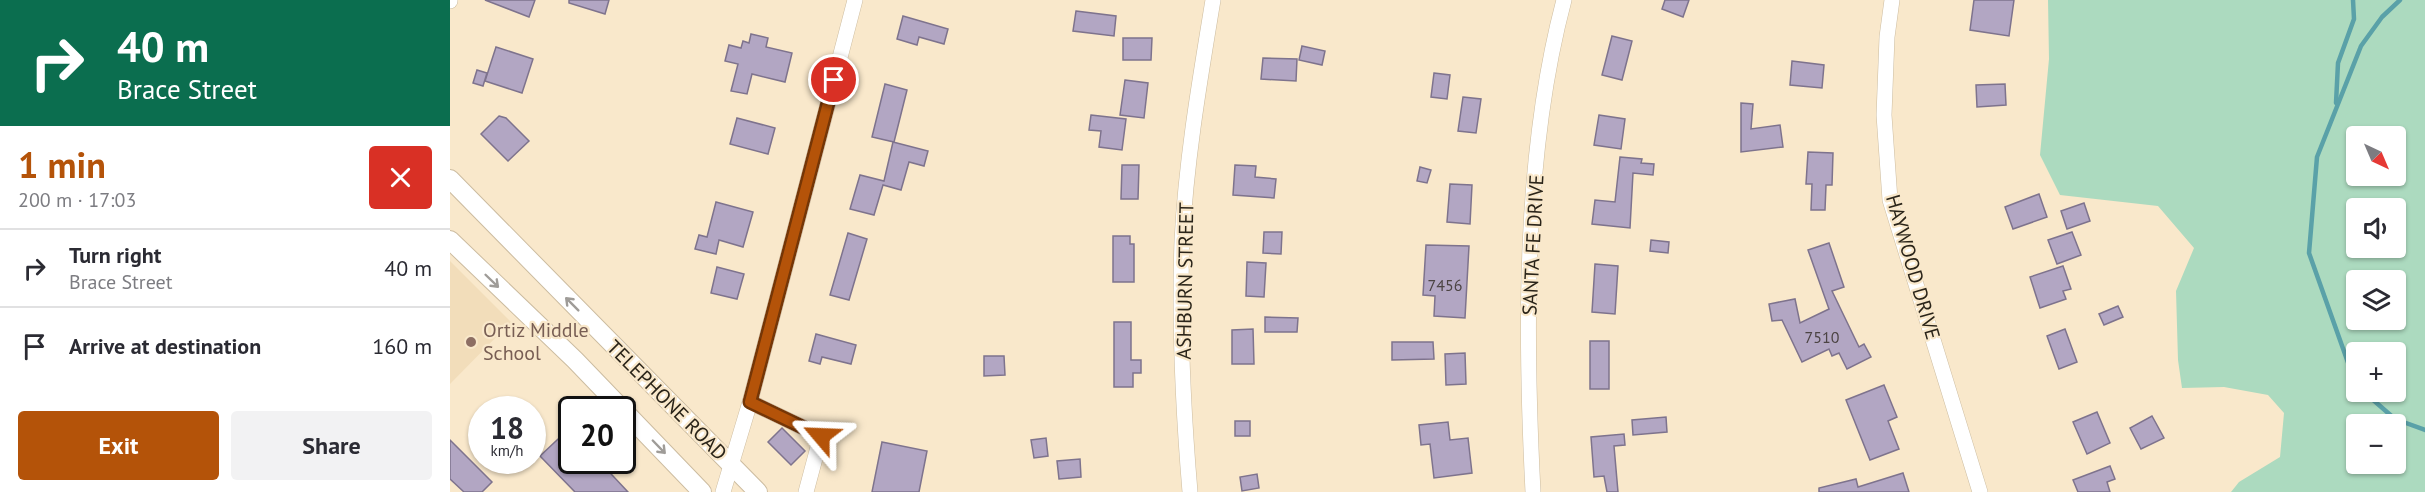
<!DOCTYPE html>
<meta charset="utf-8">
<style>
:root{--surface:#fff;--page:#f2f2f3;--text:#2b2b33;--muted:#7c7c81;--line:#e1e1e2;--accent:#b45309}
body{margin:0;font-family:"PT Sans",sans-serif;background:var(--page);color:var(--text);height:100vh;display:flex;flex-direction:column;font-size:22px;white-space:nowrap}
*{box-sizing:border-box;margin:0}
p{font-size:20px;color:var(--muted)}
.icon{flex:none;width:33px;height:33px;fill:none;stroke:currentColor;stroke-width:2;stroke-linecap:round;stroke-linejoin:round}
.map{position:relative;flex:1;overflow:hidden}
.drawer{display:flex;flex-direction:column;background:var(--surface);width:450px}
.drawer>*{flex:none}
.top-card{background:#0b6e4f;color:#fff;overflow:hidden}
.needle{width:39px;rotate:136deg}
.fabs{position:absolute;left:1896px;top:126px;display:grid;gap:12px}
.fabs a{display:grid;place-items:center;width:60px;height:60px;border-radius:6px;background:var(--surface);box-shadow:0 2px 4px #0004;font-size:30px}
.speed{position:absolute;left:18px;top:396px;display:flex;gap:12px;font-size:30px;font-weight:700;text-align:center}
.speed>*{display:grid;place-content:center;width:78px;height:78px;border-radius:50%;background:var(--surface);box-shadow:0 2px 4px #0004;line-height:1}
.speed small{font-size:15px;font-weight:400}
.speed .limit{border:3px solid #111;border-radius:9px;background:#fff;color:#111}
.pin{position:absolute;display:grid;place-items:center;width:51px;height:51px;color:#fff;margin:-26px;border:3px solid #fff;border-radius:50%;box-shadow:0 2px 6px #0007}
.me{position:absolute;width:66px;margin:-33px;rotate:296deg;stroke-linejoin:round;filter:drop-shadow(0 0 4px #0008)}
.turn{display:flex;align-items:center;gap:21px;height:126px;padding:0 18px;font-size:27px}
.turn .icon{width:78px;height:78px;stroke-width:2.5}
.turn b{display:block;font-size:42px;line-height:51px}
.round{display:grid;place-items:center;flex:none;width:63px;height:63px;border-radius:6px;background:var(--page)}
.head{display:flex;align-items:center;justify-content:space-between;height:102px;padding:0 18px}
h1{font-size:36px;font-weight:800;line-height:45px;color:var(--accent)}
.primary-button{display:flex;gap:12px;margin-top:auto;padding:12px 18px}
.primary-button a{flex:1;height:69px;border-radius:6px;background:var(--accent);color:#fff;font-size:24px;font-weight:800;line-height:69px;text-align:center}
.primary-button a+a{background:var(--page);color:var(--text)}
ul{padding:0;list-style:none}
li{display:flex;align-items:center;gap:18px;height:78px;padding:0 18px;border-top:2px solid var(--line)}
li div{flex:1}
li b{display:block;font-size:22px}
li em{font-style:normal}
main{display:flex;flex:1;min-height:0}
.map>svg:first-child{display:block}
</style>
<main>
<section class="drawer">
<div class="top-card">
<div class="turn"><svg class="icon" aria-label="right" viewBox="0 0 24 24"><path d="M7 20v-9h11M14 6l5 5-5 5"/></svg><div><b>40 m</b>Brace Street</div></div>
</div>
<div class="head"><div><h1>1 min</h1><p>200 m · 17:03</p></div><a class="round" style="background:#d93025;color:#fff"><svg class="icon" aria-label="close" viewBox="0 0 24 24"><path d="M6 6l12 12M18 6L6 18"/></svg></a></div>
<ul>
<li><svg class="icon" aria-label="right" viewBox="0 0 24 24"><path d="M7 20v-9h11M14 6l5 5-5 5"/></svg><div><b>Turn right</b><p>Brace Street</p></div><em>40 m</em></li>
<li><svg class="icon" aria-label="arrive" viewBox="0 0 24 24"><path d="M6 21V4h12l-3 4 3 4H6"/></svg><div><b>Arrive at destination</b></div><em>160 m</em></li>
</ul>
<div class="primary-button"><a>Exit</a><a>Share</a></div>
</section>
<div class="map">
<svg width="1975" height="492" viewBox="0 0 1975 492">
<rect width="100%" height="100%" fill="#f9e8cb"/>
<!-- built -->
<polygon fill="#f2ddba" points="0,261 61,322 0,384"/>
<!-- green -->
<path fill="#acdabf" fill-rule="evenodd" d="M 1598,0 L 1975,0 L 1975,492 L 1781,492 L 1789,482 L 1830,457 L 1834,413 L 1818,395 L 1774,387 L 1732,388 L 1728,360 L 1726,291 L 1744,248 L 1708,206 L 1610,195 L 1590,155 L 1599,59 ZM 1906,136 L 1946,136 L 1946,176 L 1906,176 ZM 1906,208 L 1946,208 L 1946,248 L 1906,248 ZM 1906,280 L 1946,280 L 1946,320 L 1906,320 ZM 1906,352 L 1946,352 L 1946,392 L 1906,392 ZM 1906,424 L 1946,424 L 1946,464 L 1906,464 Z"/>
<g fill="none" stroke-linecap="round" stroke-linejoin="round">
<!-- stream -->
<g stroke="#5aa1a8" stroke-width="4.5">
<polyline points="1886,103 1888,63 1904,19 1903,0"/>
<polyline points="1906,385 1859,253 1867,157 1911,46 1932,17 1950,0"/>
<polyline points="1914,392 1945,419 1975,430"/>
</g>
</g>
<!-- building -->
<g fill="#b2a6c3" stroke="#7e738d" stroke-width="1.5">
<polygon points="35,0 85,0 79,17"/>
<polygon points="119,0 159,0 155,14 119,3"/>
<polygon points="1215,0 1239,0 1233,17 1212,9"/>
<polygon points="1524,0 1564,0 1559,36 1520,30"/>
<polygon points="626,11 666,16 664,36 623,31"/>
<polygon points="453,16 498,29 494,44 469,37 467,45 447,39"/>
<polygon points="301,34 318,38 316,47 342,53 335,82 302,74 297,94 281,91 288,64 275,61 279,45 291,48 293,41 299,43"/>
<polygon points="1162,36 1182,41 1172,80 1152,75"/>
<polygon points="673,38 702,38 701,60 673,60"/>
<polygon points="852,46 875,51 872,65 849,60"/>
<polygon points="46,47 83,59 72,93 35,81"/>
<polygon points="813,58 847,59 846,81 811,79"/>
<polygon points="1342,61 1374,65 1372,88 1340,85"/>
<polygon points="27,70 37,73 33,86 23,83"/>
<polygon points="984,73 1000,75 997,99 981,97"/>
<polygon points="675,80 698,83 694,118 670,115"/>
<polygon points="435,84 457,90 444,142 422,137"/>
<polygon points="1555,84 1556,105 1527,107 1526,85"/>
<polygon points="1013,97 1031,99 1026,133 1008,131"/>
<polygon points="1291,103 1303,104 1301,129 1330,125 1333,147 1291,152"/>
<polygon points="641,115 676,119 672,150 649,147 651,131 639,130"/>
<polygon points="1149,115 1175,119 1171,149 1144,145"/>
<polygon points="49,116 56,118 79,141 58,161 31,134"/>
<polygon points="287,118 325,128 318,154 280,144"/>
<polygon points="443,142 478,151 474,166 459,162 451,190 433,185 424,215 400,209 410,175 434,181"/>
<polygon points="1358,152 1383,153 1382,185 1376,185 1375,210 1361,210 1362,184 1356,184"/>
<polygon points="1170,157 1192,159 1191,163 1204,164 1203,175 1183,173 1180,228 1142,224 1145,200 1165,202"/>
<polygon points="672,165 689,165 688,199 671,199"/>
<polygon points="785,165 806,166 805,177 826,179 824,198 783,195"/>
<polygon points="970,167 981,170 977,183 967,181"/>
<polygon points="1000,184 1022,185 1020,224 997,222"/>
<polygon points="1589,194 1597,217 1563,229 1555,207"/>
<polygon points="266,202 303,212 293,247 269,240 266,254 245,249 249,235 257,237"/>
<polygon points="1634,203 1640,221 1617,229 1611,211"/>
<polygon points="814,232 832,232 831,254 813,253"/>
<polygon points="1622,232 1631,255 1607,264 1598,240"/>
<polygon points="398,233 417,239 399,300 380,295"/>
<polygon points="663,236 680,236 680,244 684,244 684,282 663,282"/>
<polygon points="1201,240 1219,242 1218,253 1200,251"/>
<polygon points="1379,243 1394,287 1382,291 1409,347 1414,344 1421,357 1397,369 1389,353 1382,356 1379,349 1352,362 1332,320 1322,321 1319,304 1345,299 1350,323 1379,309 1358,250"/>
<polygon points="976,245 1019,246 1015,318 984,316 985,296 973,295"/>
<polygon points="797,262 816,263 814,297 796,296"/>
<polygon points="1145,264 1168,266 1165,314 1142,312"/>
<polygon points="1613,266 1621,289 1613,291 1616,299 1590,308 1580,277"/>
<polygon points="267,267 294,274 287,299 261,293"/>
<polygon points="1668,306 1673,317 1654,325 1649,314"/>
<polygon points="815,317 848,318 847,332 815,332"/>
<polygon points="664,322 681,322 681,360 691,360 691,373 683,373 683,387 664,387"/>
<polygon points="803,329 804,364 782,364 782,330"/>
<polygon points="1615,329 1627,362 1609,369 1597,336"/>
<polygon points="366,334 406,345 401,364 372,357 370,364 359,361"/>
<rect x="1140" y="341" width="19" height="48"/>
<polygon points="942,342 983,342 984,359 942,360"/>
<polygon points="1015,353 1016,384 996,385 995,354"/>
<polygon points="534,356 554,356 555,375 534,376"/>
<polygon points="1434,385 1447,417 1438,421 1449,449 1420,460 1396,400"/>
<polygon points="1647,412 1660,443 1637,454 1623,422"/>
<polygon points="1702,416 1714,438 1691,449 1680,428"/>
<polygon points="1216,417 1217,432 1183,435 1182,420"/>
<rect x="785" y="421" width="15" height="15"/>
<polygon points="998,422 1000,440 1018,438 1022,473 984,478 980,444 971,445 969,425"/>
<polygon points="122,426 122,460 148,460 178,492 125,492 90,456"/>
<polygon points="332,428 355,451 341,465 318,442"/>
<polygon points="1174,434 1175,445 1164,446 1168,492 1157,492 1154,476 1144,477 1141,437"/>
<polygon points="596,438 598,456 584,458 581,440"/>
<polygon points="0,440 42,482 32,492 14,492 0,479"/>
<polygon points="432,442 477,451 469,492 422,492"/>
<polygon points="630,459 631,477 609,479 607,461"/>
<polygon points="1660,466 1665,479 1657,482 1660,492 1628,492 1623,480"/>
<polygon points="1453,473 1459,492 1369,492 1369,488 1406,479 1408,487"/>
<polygon points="807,474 809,488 792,491 790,477"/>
</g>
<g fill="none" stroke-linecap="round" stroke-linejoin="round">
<defs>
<g id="minor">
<polyline points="1442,0 1437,37 1434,115 1440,200 1530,492"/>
<polyline points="0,1 0,0"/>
<polyline points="300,402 371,436 356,492"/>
<polyline points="273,492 300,402 405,0"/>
<path d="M 740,492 C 733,409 729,324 732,241 C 736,160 750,79 763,0"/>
<path d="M 1083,492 C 1075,334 1073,154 1114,0"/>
</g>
<g id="major">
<polyline points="0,179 308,492"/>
<polyline points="0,240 125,360 252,492"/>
</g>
</defs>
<!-- minor casing -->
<use href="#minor" stroke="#ccbca0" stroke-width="16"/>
<!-- major casing -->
<use href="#major" stroke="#ccbca0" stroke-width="20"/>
<!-- minor -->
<use href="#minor" stroke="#fff" stroke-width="15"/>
<!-- major -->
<use href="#major" stroke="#fff" stroke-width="18"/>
</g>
<!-- one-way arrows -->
<defs><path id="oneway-shaft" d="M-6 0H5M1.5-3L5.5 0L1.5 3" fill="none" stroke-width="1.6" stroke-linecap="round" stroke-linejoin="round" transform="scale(1.5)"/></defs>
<g stroke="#9f9c98">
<use href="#oneway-shaft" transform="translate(42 281) rotate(44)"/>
<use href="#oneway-shaft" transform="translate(122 304) rotate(-135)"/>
<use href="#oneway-shaft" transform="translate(209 447) rotate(46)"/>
</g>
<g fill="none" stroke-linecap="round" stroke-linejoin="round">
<defs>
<polyline id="route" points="371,436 300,402 384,80"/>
</defs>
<!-- route casing -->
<use href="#route" stroke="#753606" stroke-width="15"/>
<!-- route -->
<use href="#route" stroke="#b45309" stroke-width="10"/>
</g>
<!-- markers -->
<circle fill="#8d6e63" stroke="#f9e8cb" stroke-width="2" cx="21" cy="342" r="6"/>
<g text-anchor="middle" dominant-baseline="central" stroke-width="4.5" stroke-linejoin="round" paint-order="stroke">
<!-- number labels -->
<g font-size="16" fill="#4c4444">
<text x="995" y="285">7456</text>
<text x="1372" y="337">7510</text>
</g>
<!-- street labels -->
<g font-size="20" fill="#2a2419" stroke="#f9e8cb">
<text transform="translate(1083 245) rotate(-87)">SANTA FE DRIVE</text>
<text transform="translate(1463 267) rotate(74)">HAYWOOD DRIVE</text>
<text transform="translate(735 281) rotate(-89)">ASHBURN STREET</text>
<text transform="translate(217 400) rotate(45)">TELEPHONE ROAD</text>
</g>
<!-- education labels -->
<g font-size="20" fill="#785e54" stroke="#f9e8cb" text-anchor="start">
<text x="33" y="330">Ortiz Middle<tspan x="33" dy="23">School</tspan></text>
</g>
</g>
</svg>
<div class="fabs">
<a><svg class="needle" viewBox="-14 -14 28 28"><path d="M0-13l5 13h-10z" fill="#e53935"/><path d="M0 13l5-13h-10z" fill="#7c7c81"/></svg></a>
<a><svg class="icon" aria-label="sound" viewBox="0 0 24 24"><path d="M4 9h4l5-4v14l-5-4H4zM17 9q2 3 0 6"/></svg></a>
<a><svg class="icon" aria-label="layers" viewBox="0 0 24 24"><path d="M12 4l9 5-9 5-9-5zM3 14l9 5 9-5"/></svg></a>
<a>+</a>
<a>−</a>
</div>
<div class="speed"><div>18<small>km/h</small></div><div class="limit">20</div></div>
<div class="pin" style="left:384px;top:80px;background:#d93025"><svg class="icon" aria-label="arrive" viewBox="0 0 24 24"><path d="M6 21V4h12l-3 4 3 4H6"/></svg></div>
<svg class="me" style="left:371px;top:436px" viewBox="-20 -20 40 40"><path d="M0-17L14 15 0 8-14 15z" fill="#b45309" stroke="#fff" stroke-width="4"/></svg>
</div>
</main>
